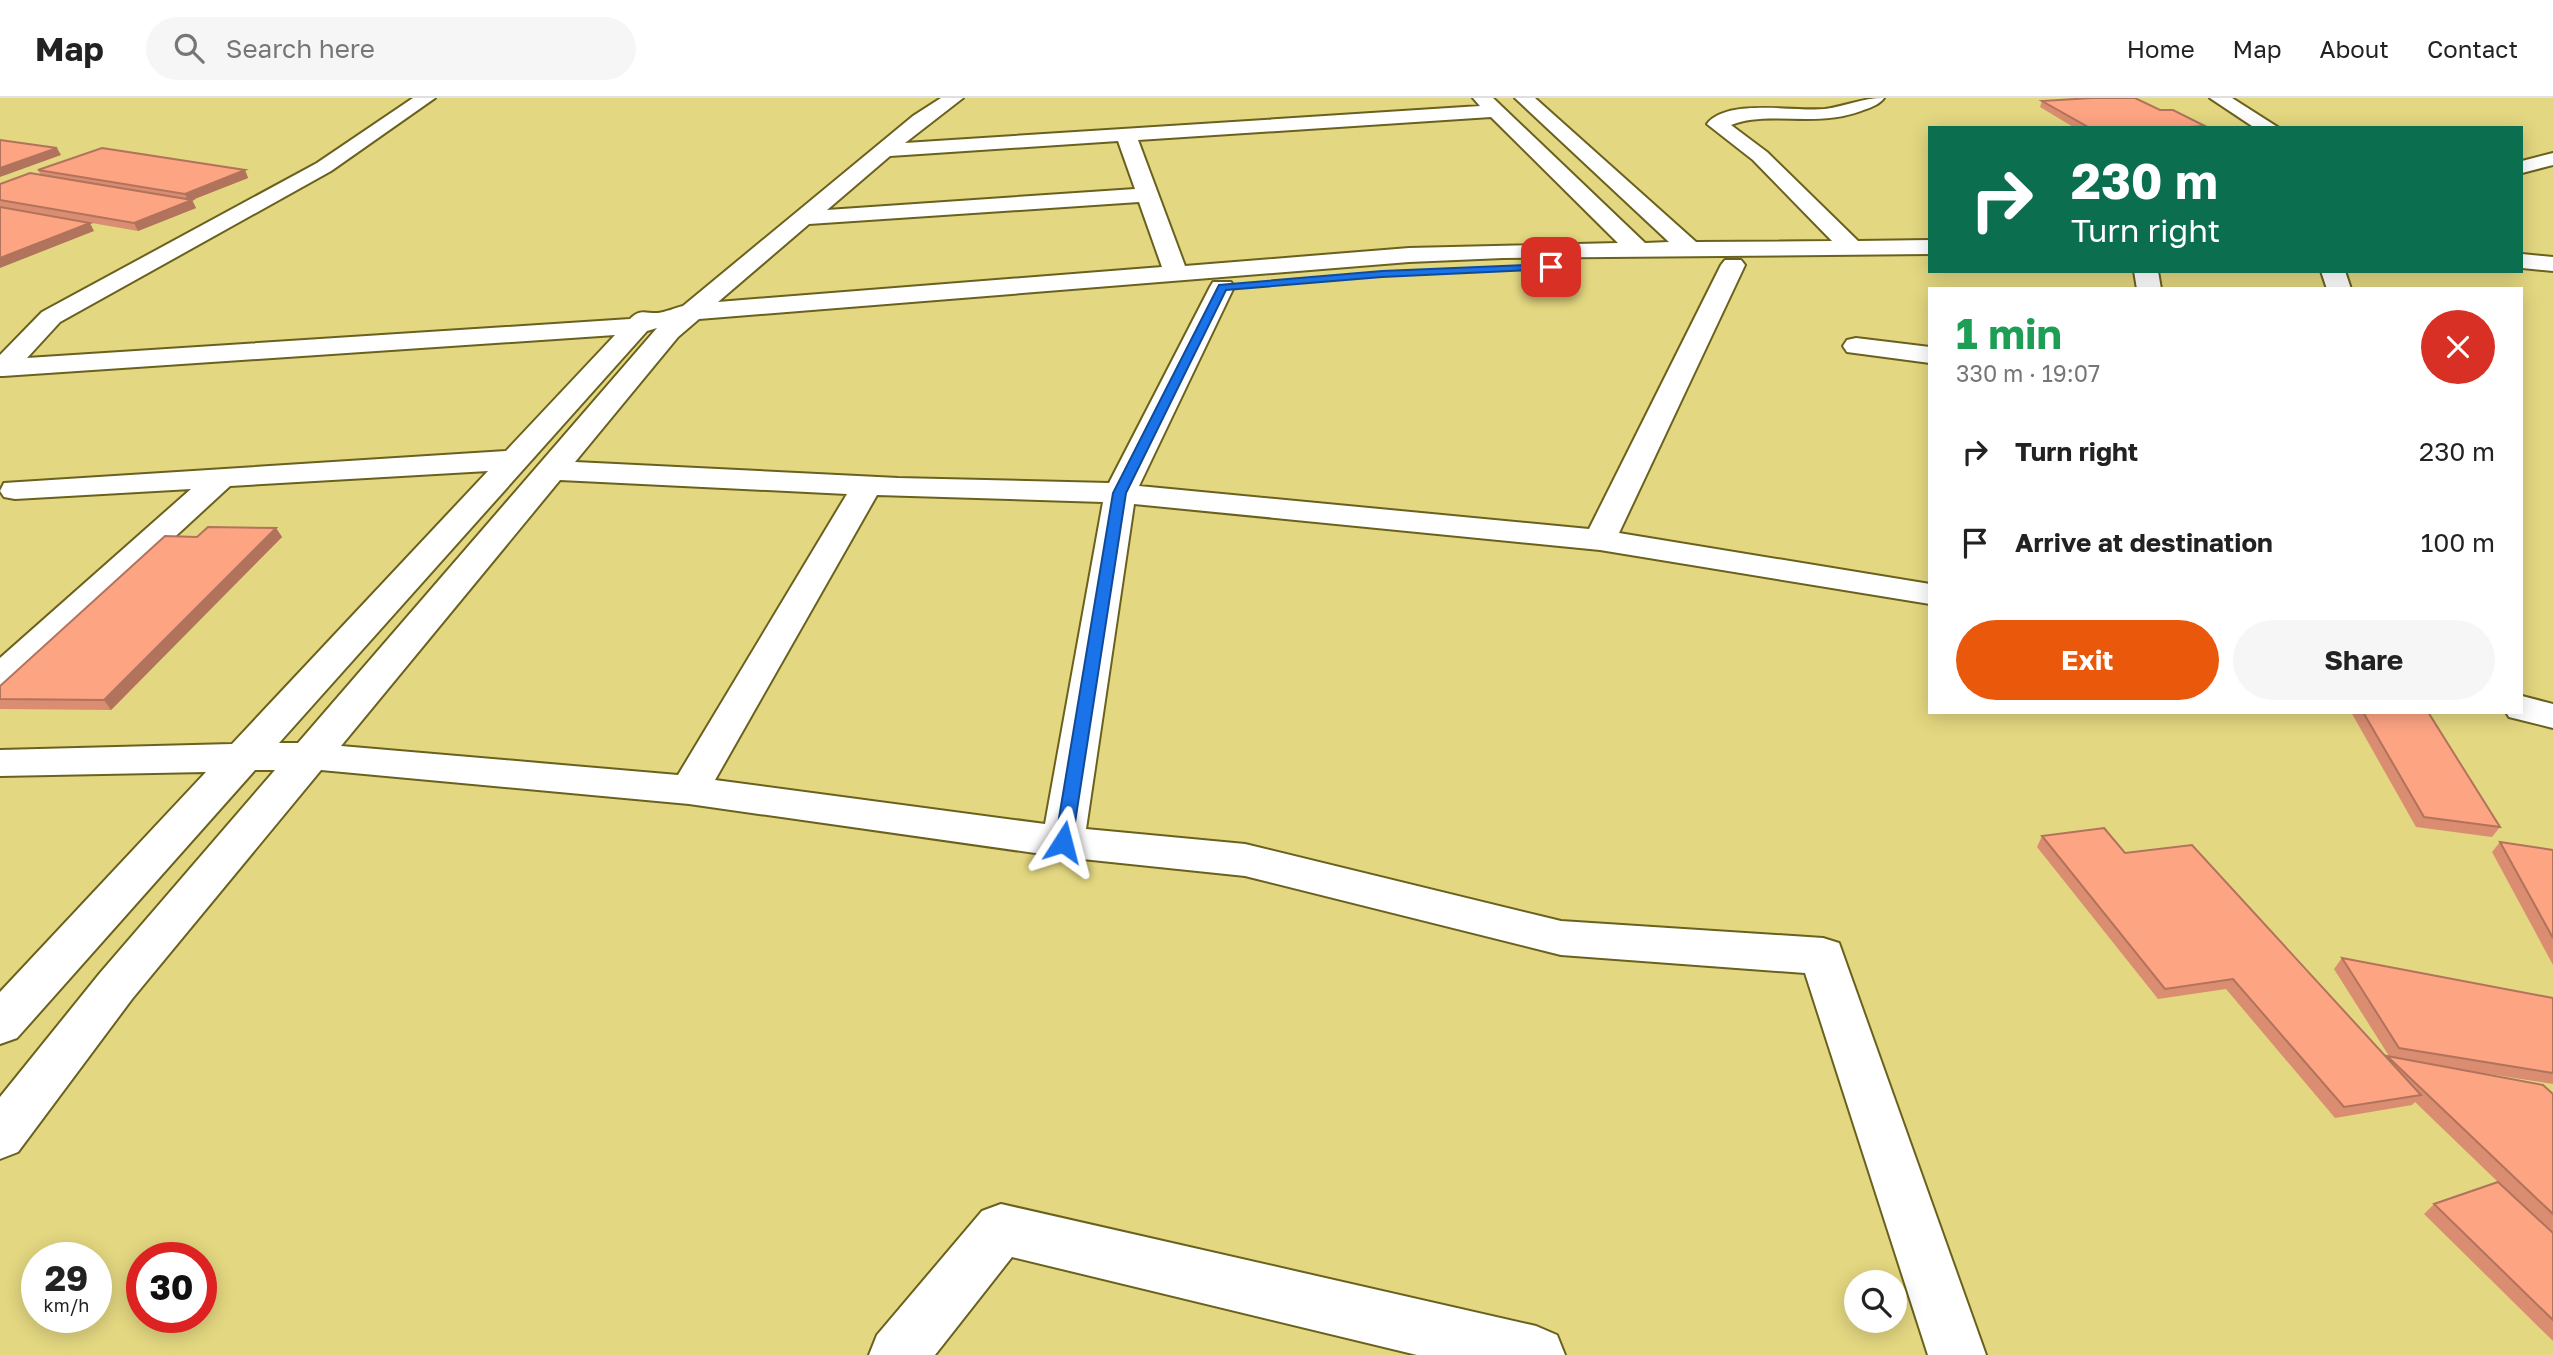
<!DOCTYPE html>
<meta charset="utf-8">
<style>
:root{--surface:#fff;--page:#f6f6f6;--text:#222;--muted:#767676;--line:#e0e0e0;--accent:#ea580c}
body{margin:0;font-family:"Golos Text",sans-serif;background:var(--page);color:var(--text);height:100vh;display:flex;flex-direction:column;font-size:26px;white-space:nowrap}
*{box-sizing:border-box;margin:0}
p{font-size:23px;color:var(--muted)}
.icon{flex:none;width:38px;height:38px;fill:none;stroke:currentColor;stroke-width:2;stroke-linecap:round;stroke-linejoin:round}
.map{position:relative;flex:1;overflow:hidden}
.details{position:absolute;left:1928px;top:189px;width:595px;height:427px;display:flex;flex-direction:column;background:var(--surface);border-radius:0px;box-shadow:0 4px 18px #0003}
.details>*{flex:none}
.guide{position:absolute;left:1928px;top:28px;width:595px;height:147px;border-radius:0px;box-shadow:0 4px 18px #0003;background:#0b6e4f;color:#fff;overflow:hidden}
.tools{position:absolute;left:1844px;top:1172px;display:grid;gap:14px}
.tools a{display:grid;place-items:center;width:63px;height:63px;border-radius:50%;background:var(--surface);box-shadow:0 4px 18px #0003;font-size:35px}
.speed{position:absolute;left:21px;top:1144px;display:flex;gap:14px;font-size:35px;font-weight:700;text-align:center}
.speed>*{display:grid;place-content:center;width:91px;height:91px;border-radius:50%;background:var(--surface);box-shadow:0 4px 18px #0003;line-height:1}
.speed small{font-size:18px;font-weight:400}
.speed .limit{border:10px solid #d22;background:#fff;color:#111}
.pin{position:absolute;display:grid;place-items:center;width:60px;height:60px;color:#fff;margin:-30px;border-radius:14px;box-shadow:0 4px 10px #0006}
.me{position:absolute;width:77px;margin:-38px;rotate:9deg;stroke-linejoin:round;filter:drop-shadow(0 0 5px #0008)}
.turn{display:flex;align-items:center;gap:24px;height:147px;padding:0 28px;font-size:32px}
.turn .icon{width:91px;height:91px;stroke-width:2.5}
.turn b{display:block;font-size:49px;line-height:60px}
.round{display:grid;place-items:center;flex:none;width:74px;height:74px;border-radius:37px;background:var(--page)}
.summary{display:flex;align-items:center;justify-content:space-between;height:119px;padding:0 28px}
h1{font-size:42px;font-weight:700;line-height:52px;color:#1e9e55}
.button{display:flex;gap:14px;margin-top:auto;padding:14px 28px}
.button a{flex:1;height:80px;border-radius:42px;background:var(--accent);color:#fff;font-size:28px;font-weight:700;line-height:80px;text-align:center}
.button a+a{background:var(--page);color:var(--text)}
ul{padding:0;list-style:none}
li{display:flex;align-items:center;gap:21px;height:91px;padding:0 28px}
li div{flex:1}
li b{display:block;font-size:26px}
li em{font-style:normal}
header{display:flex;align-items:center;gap:42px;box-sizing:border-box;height:98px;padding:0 35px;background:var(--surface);border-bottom:2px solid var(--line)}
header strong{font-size:33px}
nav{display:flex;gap:38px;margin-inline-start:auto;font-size:24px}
.search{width:490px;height:63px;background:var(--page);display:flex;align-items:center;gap:18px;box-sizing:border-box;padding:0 24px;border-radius:38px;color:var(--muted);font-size:26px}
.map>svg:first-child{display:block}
</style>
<header>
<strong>Map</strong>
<div class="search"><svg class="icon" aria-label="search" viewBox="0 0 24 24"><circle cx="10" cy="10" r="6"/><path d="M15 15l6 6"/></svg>Search here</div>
<nav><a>Home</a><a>Map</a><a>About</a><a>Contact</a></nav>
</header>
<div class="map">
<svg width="2553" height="1257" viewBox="0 0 2553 1257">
<rect width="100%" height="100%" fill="#e3d781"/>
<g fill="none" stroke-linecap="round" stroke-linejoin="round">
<defs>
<g id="minor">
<path d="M 413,0 L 435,0 L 331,73 L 60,224 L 27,260 L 630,221 C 640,210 647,216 658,215 C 666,214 675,210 683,208 L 913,18 L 941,0 L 963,0 L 905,45 L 1480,8 L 1473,0 L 1493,0 L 1645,145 L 1669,144 L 1515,0 L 1535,0 L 1696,144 L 1832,143 L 1753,62 L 1707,26 C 1727,0 1796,14 1825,11 C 1847,8 1861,0 1884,0 C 1879,7 1869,10 1861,13 C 1816,30 1767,12 1731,27 L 1767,54 L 1858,143 L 1930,142 L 1930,156 L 1503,160 L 1409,164 L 699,221 L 678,239 L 575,364 L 898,380 L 1109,385 L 1210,189 L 1213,184 L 1231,184 L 1234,189 L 1139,388 L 1589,431 L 1721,167 L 1725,162 L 1741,162 L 1745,167 L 1619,435 L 1930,486 L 1930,506 L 1600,452 L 1134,406 L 1086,731 L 1245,746 L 1561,823 L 1823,840 L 1839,845 L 1986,1257 L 1928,1257 L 1805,875 L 1561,857 L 1245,778 L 1063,759 L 689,706 L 321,672 L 132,901 L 18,1054 L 0,1061 L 0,999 L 100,875 L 275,672 L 255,672 L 17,940 L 0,946 L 0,894 L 206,674 L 0,678 L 0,652 L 232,646 L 488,373 L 230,388 L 13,588 L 0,592 L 0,560 L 191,391 L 15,401 L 4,399 L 0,393 L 4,385 L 506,353 L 615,237 L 3,278 L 0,278 L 0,257 L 42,214 L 317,65 ZM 1491,19 L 1618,145 L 1409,150 L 1185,168 L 1138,42 ZM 1118,43 L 1135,91 L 827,112 L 890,58 ZM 1139,104 L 1162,169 L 718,204 L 809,126 ZM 657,230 L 298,645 L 279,645 L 647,233 ZM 560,382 L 847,396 L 678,677 L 341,648 ZM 877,397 L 1103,404 L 1045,726 L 715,682 Z"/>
<polygon points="2210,0 2232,0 2279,30 2255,30"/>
<polygon points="2553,55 2553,67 2522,75 2522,63"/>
<polygon points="2522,156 2553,159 2553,173 2522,170"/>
<polygon points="2134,173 2158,173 2161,191 2137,191"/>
<polygon points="2321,173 2345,173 2351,191 2327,191"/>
<polygon points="1856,240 1930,249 1930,265 1847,254 1843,248 1847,242"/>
<polygon points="2522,598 2553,606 2553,630 2509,619 2506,614 2522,614"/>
<polygon points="1001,1106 1536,1228 1557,1237 1565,1257 1417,1257 1012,1159 935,1257 869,1257 877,1237 982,1113"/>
</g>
</defs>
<!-- minor casing -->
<use href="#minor" stroke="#6a611e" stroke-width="4"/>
<!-- minor -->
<use href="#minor" fill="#fff" fill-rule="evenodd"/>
</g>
<!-- wall -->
<g fill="#da8d71">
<polygon points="2042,3 2160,12 2205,28 2204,30 2075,30 2040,9"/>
<polygon points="38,72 245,72 248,80 192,102 196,110 138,133 0,109 0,86 41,77"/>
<polygon points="276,430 282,439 111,612 0,611 0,588 197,439"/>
<polygon points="2351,614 2428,614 2500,729 2492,739 2416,729"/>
<polygon points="2042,738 2125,755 2386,959 2389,958 2334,871 2342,860 2553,900 2553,986 2476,974 2553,996 2553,1243 2424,1116 2434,1106 2498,1084 2415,1004 2412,1007 2335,1020 2226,891 2158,901 2037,749"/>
<polygon points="2500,744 2553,752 2553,867 2492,754"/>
</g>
<!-- shaded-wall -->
<g fill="#b1735c">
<polygon points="57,50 61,57 0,79 0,70"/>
<polygon points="245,72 248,80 192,102 196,110 138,133 134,125 188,104 185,96"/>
<polygon points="90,125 94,133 0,170 0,160"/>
<polygon points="276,430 282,439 111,612 104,602"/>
</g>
<!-- building -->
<g fill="#fda483" stroke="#b1735c" stroke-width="2">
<polygon points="2092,0 2135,0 2160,12 2173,12 2205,28 2172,30 2090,30 2042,3"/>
<polygon points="0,42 57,50 0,70"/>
<polygon points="102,50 245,72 185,96 38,72"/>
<polygon points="30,75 192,102 134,125 0,102 0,86"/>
<polygon points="0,109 90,125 0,160"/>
<polygon points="208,429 276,430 104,602 0,601 0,588 165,438 197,439"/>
<polygon points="2363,614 2428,614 2500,729 2424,719"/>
<polygon points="2104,730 2125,755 2192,747 2421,997 2344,1009 2233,881 2165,891 2042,738"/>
<polygon points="2500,744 2553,752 2553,840"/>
<polygon points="2342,860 2553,900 2553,975 2399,950"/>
<polygon points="2387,958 2543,987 2553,996 2553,1116"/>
<polygon points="2498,1084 2553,1135 2553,1222 2434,1106"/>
</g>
<!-- route -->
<polygon fill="#1a73e8" stroke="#114b97" stroke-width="2" points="1551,166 1554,171 1382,179 1226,192 1126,395 1072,744 1063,750 1057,748 1055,744 1113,395 1219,187 1382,173"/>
</svg>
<div class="tools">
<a><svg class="icon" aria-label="search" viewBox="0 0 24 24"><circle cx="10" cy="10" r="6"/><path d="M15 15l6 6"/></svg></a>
</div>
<div class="speed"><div>29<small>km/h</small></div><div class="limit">30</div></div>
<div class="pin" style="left:1551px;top:169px;background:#d93025"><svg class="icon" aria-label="arrive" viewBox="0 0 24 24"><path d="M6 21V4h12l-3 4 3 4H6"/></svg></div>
<svg class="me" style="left:1063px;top:744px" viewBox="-20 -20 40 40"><path d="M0-17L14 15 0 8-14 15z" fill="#1a73e8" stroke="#fff" stroke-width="4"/></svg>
<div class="guide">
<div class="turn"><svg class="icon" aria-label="right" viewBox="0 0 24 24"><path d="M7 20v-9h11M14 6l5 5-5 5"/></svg><div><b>230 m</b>Turn right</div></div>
</div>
<section class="details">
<div class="summary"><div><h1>1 min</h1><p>330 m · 19:07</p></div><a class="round" style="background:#d93025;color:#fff"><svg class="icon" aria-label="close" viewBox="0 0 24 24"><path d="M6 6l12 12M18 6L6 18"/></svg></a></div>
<ul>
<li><svg class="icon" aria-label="right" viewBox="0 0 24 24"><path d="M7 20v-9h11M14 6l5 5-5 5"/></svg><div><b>Turn right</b></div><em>230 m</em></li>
<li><svg class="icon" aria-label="arrive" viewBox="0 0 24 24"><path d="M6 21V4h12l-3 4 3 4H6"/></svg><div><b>Arrive at destination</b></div><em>100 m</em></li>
</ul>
<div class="button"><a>Exit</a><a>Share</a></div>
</section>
</div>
